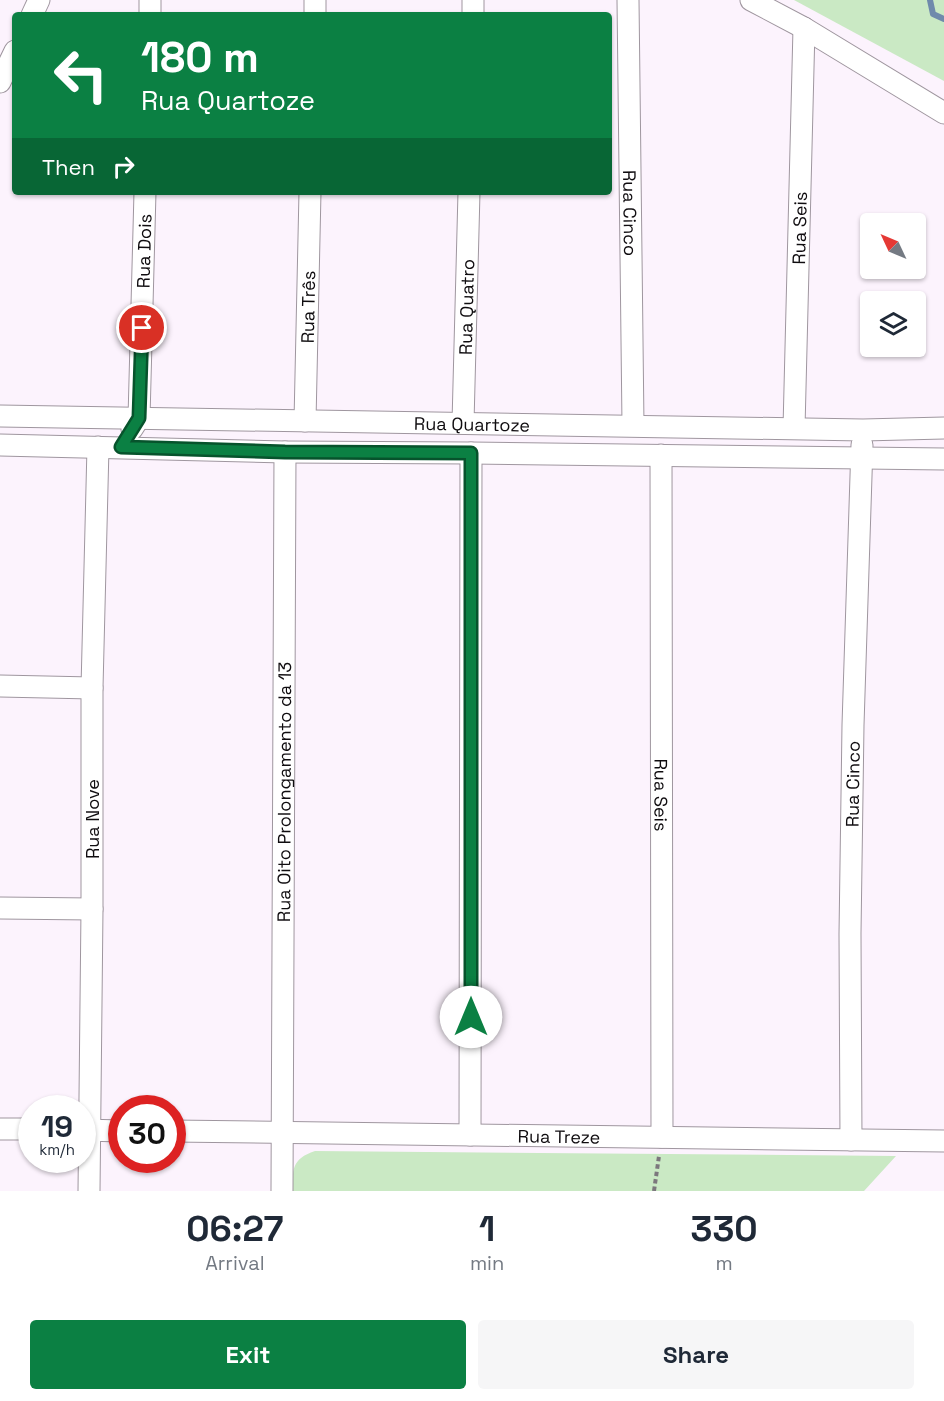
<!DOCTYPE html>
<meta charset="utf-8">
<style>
:root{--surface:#fff;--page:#f6f6f7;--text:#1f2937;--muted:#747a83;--accent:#0b8043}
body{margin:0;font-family:"Space Grotesk",sans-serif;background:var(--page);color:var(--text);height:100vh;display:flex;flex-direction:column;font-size:22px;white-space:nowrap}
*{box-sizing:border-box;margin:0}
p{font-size:20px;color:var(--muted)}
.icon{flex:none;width:33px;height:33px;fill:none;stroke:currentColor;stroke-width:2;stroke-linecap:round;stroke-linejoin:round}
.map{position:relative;height:1191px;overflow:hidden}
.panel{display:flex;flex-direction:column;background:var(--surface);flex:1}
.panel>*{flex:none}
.hud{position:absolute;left:12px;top:12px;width:600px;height:183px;border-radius:6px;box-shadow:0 2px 4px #0004;background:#0b8043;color:#fff;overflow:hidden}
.needle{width:39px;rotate:314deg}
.fabs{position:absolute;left:860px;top:213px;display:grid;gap:12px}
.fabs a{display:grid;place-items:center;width:66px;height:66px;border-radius:6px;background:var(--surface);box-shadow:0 2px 4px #0004;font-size:30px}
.speed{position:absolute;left:18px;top:1095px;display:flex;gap:12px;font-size:30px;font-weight:700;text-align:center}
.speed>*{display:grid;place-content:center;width:78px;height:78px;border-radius:50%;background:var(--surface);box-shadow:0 2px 4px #0004;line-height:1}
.speed small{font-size:15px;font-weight:400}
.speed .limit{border:9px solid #d22;background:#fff;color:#111}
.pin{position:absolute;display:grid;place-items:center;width:51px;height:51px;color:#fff;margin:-26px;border:3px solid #fff;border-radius:50%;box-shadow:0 2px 6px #0007}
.me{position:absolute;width:66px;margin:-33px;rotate:0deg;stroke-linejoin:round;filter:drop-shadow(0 0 4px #0008)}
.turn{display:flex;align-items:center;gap:21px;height:126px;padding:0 30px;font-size:27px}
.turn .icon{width:78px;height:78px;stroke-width:2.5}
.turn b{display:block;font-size:42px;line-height:51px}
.then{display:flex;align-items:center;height:57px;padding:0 30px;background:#0003;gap:12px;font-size:22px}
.eta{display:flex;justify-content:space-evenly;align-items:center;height:102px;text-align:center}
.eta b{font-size:36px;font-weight:600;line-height:42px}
.cta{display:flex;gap:12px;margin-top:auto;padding:12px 30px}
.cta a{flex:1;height:69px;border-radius:6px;background:var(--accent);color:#fff;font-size:24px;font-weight:600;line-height:69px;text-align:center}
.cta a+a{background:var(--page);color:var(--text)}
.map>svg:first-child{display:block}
</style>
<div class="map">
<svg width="944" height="1191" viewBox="0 0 944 1191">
<rect width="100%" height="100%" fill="#fcf3fd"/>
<!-- green -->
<g fill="#cae9c4">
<polygon points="794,0 944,0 944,81"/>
<path d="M 315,1151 L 896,1156 L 864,1191 L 292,1191 C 293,1170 291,1159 315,1151 Z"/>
</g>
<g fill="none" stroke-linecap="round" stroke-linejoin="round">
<!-- stream -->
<polyline stroke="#6f8aac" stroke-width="6" points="930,0 933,14 944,19"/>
<defs>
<g id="minor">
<path id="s1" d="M 628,0 L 633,425"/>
<polyline points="751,0 804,28 944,113"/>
<polyline points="32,15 39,0"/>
<polyline points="150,15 150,0"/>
<polyline points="315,15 315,0"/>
<polyline points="473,15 473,0"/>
<polyline points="0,82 15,51"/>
<path id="s2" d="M 0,416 L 863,430 L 944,428"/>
<path id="s3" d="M 305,421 L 310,192"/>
<path id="s4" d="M 463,423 L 469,192"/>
<path id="s5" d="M 794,428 L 804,28"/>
<path id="s6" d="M 132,429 L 139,418 L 145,192"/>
<polyline points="0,445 285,452 471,453 944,459"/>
<path id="s7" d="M 661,455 L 662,1137"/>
<polyline points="0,686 92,688"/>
<polyline points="0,908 92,909"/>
<polyline points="0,1129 32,1129"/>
<polyline points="82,1130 122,1131"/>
<path id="s8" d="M 172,1131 L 944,1141"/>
<polyline points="470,1135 471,453"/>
<path id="s9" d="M 851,1140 L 850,934 L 853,725 L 862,445"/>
<polyline points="89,1191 92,909 92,688 98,447"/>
<path id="s10" d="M 282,1191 L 285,452"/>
</g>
</defs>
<!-- minor casing -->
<use href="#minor" stroke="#9f969f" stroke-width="23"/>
<!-- path -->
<polyline stroke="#7c777d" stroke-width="4" stroke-dasharray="4.5 3" stroke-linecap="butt" points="654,1191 659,1156"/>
<!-- minor -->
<use href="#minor" stroke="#fff" stroke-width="21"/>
</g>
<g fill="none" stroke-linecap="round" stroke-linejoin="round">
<defs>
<polyline id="route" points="142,328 139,418 121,447 285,452 471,453 471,1017"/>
</defs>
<!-- route casing -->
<use href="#route" stroke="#07532c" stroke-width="15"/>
<!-- route -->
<use href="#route" stroke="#0b8043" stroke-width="10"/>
</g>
<g text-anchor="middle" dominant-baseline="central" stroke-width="6" stroke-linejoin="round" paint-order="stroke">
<!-- street labels -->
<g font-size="18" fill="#0f0c0f" stroke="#fff">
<text stroke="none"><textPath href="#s1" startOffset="213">Rua Cinco</textPath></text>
<text stroke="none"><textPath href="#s5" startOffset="200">Rua Seis</textPath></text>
<text stroke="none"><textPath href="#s6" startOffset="180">Rua Dois</textPath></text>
<text stroke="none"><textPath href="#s3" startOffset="114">Rua Três</textPath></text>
<text stroke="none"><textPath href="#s4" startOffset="116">Rua Quatro</textPath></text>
<text stroke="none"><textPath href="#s2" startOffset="472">Rua Quartoze</textPath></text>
<text stroke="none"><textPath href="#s9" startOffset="356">Rua Cinco</textPath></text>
<text stroke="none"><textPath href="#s10" startOffset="399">Rua Oito Prolongamento da 13</textPath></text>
<text stroke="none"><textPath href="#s7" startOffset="340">Rua Seis</textPath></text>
<text transform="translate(92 819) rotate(-90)">Rua Nove</text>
<text stroke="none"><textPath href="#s8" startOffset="387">Rua Treze</textPath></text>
</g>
</g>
</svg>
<div class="fabs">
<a><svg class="needle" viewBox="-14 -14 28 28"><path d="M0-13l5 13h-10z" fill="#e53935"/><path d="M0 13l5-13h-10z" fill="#747a83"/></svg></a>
<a><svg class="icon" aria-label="layers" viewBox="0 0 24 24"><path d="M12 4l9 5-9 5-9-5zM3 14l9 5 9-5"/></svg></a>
</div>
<div class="speed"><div>19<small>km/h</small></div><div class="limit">30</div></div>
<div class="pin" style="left:142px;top:328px;background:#d93025"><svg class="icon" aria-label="arrive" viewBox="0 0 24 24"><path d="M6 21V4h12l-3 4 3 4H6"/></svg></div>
<svg class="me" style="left:471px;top:1017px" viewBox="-20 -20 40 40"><circle r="19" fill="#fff"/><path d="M0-13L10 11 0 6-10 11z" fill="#0b8043"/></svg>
<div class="hud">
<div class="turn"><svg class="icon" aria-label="left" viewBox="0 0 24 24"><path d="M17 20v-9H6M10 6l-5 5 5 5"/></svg><div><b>180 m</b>Rua Quartoze</div></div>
<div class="then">Then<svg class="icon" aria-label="right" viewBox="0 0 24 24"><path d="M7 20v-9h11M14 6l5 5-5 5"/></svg></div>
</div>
</div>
<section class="panel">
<div class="eta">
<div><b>06:27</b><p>Arrival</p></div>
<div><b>1</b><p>min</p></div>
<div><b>330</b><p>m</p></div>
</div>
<div class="cta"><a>Exit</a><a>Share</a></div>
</section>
